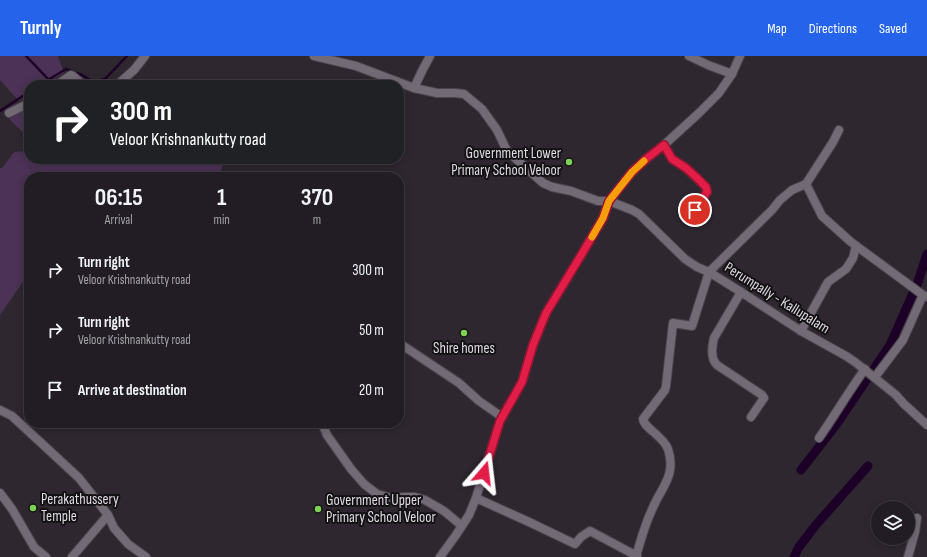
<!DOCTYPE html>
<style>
:root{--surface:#221d24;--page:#2e2a31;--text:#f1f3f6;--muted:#a2a2a6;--line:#3f3b41;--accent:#2563eb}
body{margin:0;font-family:"Sofia Sans Condensed",sans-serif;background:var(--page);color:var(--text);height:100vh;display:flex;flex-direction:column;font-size:15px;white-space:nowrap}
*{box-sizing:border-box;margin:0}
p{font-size:13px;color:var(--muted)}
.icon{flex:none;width:22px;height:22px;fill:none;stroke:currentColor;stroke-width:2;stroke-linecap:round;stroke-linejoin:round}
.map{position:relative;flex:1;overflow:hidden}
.drawer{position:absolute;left:24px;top:116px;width:380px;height:256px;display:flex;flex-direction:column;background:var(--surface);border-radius:16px;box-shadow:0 2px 10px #0003,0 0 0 1px var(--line)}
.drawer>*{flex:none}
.guide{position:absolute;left:24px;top:24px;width:380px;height:84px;border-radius:16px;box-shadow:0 2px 10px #0003,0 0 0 1px var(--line);background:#202124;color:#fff;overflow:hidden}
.fabs{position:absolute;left:871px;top:445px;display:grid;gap:8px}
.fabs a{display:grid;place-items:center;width:44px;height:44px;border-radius:50%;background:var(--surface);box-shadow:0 2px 10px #0003,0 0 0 1px var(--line);font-size:20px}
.pin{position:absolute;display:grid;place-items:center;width:34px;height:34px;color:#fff;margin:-17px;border:2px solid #fff;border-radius:50%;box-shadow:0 1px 4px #0007}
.me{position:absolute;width:44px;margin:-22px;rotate:17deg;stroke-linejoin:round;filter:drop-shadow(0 0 3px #0008)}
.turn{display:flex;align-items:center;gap:14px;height:84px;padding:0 20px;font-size:18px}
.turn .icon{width:52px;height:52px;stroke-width:2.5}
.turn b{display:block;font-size:28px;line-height:34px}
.eta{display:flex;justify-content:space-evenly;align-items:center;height:68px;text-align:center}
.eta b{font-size:24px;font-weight:700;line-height:28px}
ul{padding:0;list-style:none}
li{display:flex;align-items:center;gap:12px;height:60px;padding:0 20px}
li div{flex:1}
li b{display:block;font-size:15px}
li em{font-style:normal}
header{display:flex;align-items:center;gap:24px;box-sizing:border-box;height:56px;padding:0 20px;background:var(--accent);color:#fff}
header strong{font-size:19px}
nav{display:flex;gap:22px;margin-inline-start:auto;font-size:14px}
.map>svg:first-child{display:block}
</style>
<header>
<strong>Turnly</strong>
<nav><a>Map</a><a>Directions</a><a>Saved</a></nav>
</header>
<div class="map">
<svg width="927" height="501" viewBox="0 0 927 501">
<rect width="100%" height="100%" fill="#2e2730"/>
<!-- green -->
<g fill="#4c3256">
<polygon points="0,0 58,0 64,17 45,29 29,29 29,39 19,45 0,24"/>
<polygon points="29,52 29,82 9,63"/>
<polygon points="29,91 29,103 225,103 218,121 29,121 29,217 0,259 0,112 2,112 14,96 26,95"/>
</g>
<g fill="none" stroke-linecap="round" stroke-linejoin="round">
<!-- stream -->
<g stroke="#1d0027" stroke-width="2.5">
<polyline points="26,0 49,24"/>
<polyline points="40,29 66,13 82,19 95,27 106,22 127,0"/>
<polyline points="0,55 29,36"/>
</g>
<!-- canal -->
<g stroke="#1d0027" stroke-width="9">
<polyline points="801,414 836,369 890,289 918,226 927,198"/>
<polyline points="794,501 799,491 815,470 868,410"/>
</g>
<defs>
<g id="minor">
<polyline points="314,0 356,10 414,32 437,37 455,37 464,38 482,53 497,74 507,95 543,127 552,131 571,135 598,145 609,145 632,154 639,158 685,203 697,211 709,216 741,236 801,275 846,300 855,306 896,339 904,348 927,369"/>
<polyline points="689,0 708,9 732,18"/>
<polyline points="57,29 71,19 73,20 83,29"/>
<polyline points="117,29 134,14 145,0"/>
<polyline points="414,32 422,15 430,0"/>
<polyline points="9,57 29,47"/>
<polyline points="664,89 672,103 686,112 706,131 707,136 689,163"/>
<polyline points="806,128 822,160 851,186 923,239 927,241"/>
<path d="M 741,236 L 714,282 C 712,290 710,302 717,309 L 762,339 L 764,342 L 751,361"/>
<polyline points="801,275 828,226 846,213 853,202 856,190"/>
<polyline points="399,287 459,327 479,345 502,361"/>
<polyline points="875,321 903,284 923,239"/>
<polyline points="0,354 12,360 79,422 108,459 114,472 128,488 146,501"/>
<polyline points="322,367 327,379 351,413 364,428 377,438 391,442 397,442 404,441 415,441 425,444 444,455 462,470"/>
<path d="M 819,382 C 835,359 849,335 865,313"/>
<polyline points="0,437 12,453 34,491 46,501"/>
<polyline points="476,442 529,466 575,488 581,481 590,475 637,500"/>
<path d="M 637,500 L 637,497 C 641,483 645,469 651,456 C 660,432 677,421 668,393 C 663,380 644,372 643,363 L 665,334 L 666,330 L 673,267 L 692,270 L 709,216 L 772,154 L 780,144 L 792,134 L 806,128 L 833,86 L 839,74"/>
<polyline points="72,501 108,459"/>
<polyline points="440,501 456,479 469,459 476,442 500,365 522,326 533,289 546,257 580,201 603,162 609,145 632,116 646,103 664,89 699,57 719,37 732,18 740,0"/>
<polyline points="908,501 915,476 917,462"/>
</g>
</defs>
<!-- minor casing -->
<use href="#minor" stroke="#4a454c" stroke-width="10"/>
<!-- minor -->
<use href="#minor" stroke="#726a75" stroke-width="8"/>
</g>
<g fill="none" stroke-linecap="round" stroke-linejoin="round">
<defs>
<polyline id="route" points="484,417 500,365 522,326 533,289 546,257 580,201 603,162 609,145 632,116 646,103 664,89 672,103 686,112 696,121 706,131 707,136 695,154"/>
</defs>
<!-- route casing -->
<use href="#route" stroke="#92132f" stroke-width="10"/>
<!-- route -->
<use href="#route" stroke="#e11d48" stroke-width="7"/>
<!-- slow -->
<polyline stroke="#f59e0b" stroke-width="7" points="592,181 603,162 609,145 632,116 644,105"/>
</g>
<!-- markers -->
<g fill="#7dd153" stroke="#141115" stroke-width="1.5">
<circle cx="569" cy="106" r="4"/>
<circle cx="464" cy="277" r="4"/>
<circle cx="33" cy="452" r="4"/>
<circle cx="318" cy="453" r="4"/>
</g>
<g text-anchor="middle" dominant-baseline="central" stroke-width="4" stroke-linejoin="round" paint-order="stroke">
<!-- poi labels -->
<g font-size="15" fill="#dfdbe1" stroke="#141115" text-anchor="start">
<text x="561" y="97" text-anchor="end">Government Lower<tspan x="561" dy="17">Primary School Veloor</tspan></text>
<text x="464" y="292" text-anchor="middle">Shire homes</text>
<text x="41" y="443">Perakathussery<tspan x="41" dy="17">Temple</tspan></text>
<text x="326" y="444">Government Upper<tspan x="326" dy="17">Primary School Veloor</tspan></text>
</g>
<!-- street labels -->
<g font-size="15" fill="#dfdbe1" stroke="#141115">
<text transform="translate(777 242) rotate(32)">Perumpally - Kallupalam</text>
</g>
</g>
</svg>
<div class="fabs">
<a><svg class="icon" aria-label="layers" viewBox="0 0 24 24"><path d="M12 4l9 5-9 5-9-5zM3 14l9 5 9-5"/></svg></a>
</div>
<div class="pin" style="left:695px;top:154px;background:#d93025"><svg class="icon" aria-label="arrive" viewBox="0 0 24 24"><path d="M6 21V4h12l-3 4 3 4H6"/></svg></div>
<svg class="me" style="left:484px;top:417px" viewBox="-20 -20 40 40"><path d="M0-17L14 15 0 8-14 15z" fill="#e11d48" stroke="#fff" stroke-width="4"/></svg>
<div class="guide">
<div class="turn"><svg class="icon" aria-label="right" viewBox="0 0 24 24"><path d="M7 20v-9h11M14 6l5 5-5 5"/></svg><div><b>300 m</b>Veloor Krishnankutty road</div></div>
</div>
<section class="drawer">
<div class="eta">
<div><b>06:15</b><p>Arrival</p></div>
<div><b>1</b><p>min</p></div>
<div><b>370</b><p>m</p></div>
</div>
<ul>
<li><svg class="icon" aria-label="right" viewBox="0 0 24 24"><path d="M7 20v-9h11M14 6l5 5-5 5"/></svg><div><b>Turn right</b><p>Veloor Krishnankutty road</p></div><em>300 m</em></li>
<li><svg class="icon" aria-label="right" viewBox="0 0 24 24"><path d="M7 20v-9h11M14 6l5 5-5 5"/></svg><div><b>Turn right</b><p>Veloor Krishnankutty road</p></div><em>50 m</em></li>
<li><svg class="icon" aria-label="arrive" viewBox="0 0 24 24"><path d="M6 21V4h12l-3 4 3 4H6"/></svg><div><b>Arrive at destination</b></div><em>20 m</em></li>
</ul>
</section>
</div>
